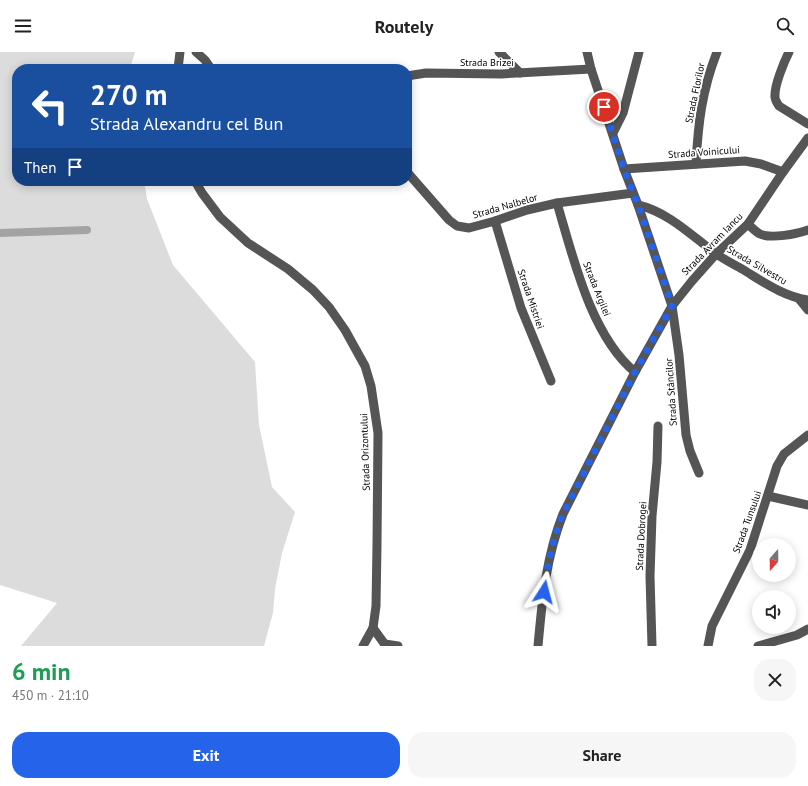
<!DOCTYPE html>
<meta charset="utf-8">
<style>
:root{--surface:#fff;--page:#f6f6f6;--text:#222;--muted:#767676;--accent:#2563eb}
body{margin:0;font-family:"PT Sans",sans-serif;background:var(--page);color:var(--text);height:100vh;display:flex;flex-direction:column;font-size:15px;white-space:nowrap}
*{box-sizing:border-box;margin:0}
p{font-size:13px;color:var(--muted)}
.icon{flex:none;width:22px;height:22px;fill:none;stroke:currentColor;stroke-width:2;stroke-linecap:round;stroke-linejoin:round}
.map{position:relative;height:594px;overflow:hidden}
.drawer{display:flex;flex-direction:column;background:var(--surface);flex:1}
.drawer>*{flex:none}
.guide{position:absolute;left:12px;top:12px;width:400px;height:122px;border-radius:16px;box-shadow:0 2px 10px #0003;background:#1a4fa0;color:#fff;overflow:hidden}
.needle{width:26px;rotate:200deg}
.controls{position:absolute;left:752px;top:486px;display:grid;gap:8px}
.controls a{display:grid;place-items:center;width:44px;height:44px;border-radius:50%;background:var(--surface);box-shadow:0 2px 10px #0003;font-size:20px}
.pin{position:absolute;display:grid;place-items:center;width:34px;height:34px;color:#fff;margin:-17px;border:2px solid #fff;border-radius:50%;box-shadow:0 1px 4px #0007}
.me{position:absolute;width:44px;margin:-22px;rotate:9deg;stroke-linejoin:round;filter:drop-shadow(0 0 3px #0008)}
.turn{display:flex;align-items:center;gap:14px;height:84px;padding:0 12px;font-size:18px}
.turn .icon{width:52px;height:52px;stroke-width:2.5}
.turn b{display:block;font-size:28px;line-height:34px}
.then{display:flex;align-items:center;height:38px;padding:0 12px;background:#0003;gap:8px;font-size:15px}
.round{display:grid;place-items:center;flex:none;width:42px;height:42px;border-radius:16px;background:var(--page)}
.headline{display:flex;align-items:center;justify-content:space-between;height:68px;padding:0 12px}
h1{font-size:24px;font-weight:800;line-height:30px;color:#1e9e55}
.button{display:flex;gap:8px;margin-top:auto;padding:8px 12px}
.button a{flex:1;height:46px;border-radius:16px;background:var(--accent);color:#fff;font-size:16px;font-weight:800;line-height:46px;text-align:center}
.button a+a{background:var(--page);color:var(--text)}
header{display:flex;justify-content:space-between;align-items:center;height:52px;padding:0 12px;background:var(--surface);font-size:18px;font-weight:800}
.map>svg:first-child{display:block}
</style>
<header><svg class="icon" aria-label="menu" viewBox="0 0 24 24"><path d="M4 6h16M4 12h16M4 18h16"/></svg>Routely<svg class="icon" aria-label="search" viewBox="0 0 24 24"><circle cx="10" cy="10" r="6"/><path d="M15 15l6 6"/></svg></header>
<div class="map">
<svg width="808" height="594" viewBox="0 0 808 594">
<rect width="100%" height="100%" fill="#fff"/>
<!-- green -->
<polygon fill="#dcdcdc" points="0,0 135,0 130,17 17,17 17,129 144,129 147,147 173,213 255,310 259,373 272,435 295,460 282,501 275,537 273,561 264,594 21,594 57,551 0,533"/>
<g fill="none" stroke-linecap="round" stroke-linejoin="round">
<!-- canal -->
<polyline stroke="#a3a3a3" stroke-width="8" points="0,181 87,178"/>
<!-- minor -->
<g stroke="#555" stroke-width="9">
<polyline points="196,0 205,8 211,17"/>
<polyline points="499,0 520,21"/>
<polyline points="587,0 591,17 624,117 638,153 672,254 679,303 686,383 690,399 699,421"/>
<path d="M 789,0 C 784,10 774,34 775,45 C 775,48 777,51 779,54 L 808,72"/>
<polyline points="178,17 180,0"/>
<polyline points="407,24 426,21 501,22 591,17"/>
<polyline points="613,81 623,61 639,0"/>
<path d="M 696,112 C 698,72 702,38 717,0"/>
<polyline points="624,117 745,109 761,112 783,120"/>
<polyline points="407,120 449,168 457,174 469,176 495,169 527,158 557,151 633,141"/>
<polyline points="195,129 202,141 220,165 248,191 288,217 313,238 329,255 345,278 365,314 371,334 378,381 377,493 376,554 373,576 363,594"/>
<path d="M 557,151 C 573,205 591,284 635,320"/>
<path d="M 638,153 C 668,160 691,183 715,201 C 723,207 733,212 742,217 C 762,229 784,245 808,248"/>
<polyline points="495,169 521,256 551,329"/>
<path d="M 748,172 C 752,176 756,180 760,182 C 771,187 797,182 808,178"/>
<polyline points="799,247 808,258"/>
<polyline points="768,444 808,453"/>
<polyline points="373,576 386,594"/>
<polyline points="385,592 398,594"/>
<path d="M 538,594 C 542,549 546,505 563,462 L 635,320 L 672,254 L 692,229 L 716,202 L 748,172 L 783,120 L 808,86"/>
<polyline points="652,594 650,524 652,464 657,410 658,374"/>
<polyline points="708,594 712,574 750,498 777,414 784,402 808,383"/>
<polyline points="758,594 797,583 808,577"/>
</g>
</g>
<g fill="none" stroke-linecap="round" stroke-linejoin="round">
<!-- route -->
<path stroke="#2563eb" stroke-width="7" stroke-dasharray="0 12.6" d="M 544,540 C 547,513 553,488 563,462 L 635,320 L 672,254 L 638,153 L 624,117 L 604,55"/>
</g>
<g text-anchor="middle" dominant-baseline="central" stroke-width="3.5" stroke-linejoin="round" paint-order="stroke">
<!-- street labels -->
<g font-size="10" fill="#000" stroke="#fff">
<text x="487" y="10">Strada Brizei</text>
<text transform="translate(695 41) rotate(-78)">Strada Florilor</text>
<text transform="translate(704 100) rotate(-4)">Strada Voinicului</text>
<text transform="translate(505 154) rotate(-16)">Strada Nalbelor</text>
<text transform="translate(712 192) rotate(-46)">Strada Avram Iancu</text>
<text transform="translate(757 213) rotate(30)">Strada Silvestru</text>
<text transform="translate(597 237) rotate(68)">Strada Argilei</text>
<text transform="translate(531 247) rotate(71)">Strada Mistriei</text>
<text transform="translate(671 340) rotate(-94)">Strada Stâncilor</text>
<text transform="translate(365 400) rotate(-92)">Strada Orizontului</text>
<text transform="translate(747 470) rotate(-70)">Strada Tunsului</text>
<text transform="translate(641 484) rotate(-87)">Strada Dobrogei</text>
</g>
</g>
</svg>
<div class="controls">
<a><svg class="needle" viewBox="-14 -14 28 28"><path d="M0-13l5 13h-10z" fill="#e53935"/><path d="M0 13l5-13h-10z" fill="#767676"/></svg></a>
<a><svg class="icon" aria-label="sound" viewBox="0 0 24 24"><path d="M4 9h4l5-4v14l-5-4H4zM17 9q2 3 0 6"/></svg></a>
</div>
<div class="pin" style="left:604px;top:55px;background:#d93025"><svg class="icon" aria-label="arrive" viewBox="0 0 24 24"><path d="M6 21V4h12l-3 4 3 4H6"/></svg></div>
<svg class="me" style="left:544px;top:540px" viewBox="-20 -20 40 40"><path d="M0-17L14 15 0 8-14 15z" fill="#2563eb" stroke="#fff" stroke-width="4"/></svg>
<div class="guide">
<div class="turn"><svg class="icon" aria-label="left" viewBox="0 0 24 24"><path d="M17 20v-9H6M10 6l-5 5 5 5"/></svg><div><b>270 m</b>Strada Alexandru cel Bun</div></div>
<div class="then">Then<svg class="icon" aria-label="arrive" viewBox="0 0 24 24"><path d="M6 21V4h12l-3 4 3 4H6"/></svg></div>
</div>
</div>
<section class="drawer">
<div class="headline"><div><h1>6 min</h1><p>450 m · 21:10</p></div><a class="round"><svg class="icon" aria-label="close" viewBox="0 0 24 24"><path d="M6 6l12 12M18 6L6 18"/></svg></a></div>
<div class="button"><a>Exit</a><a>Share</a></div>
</section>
